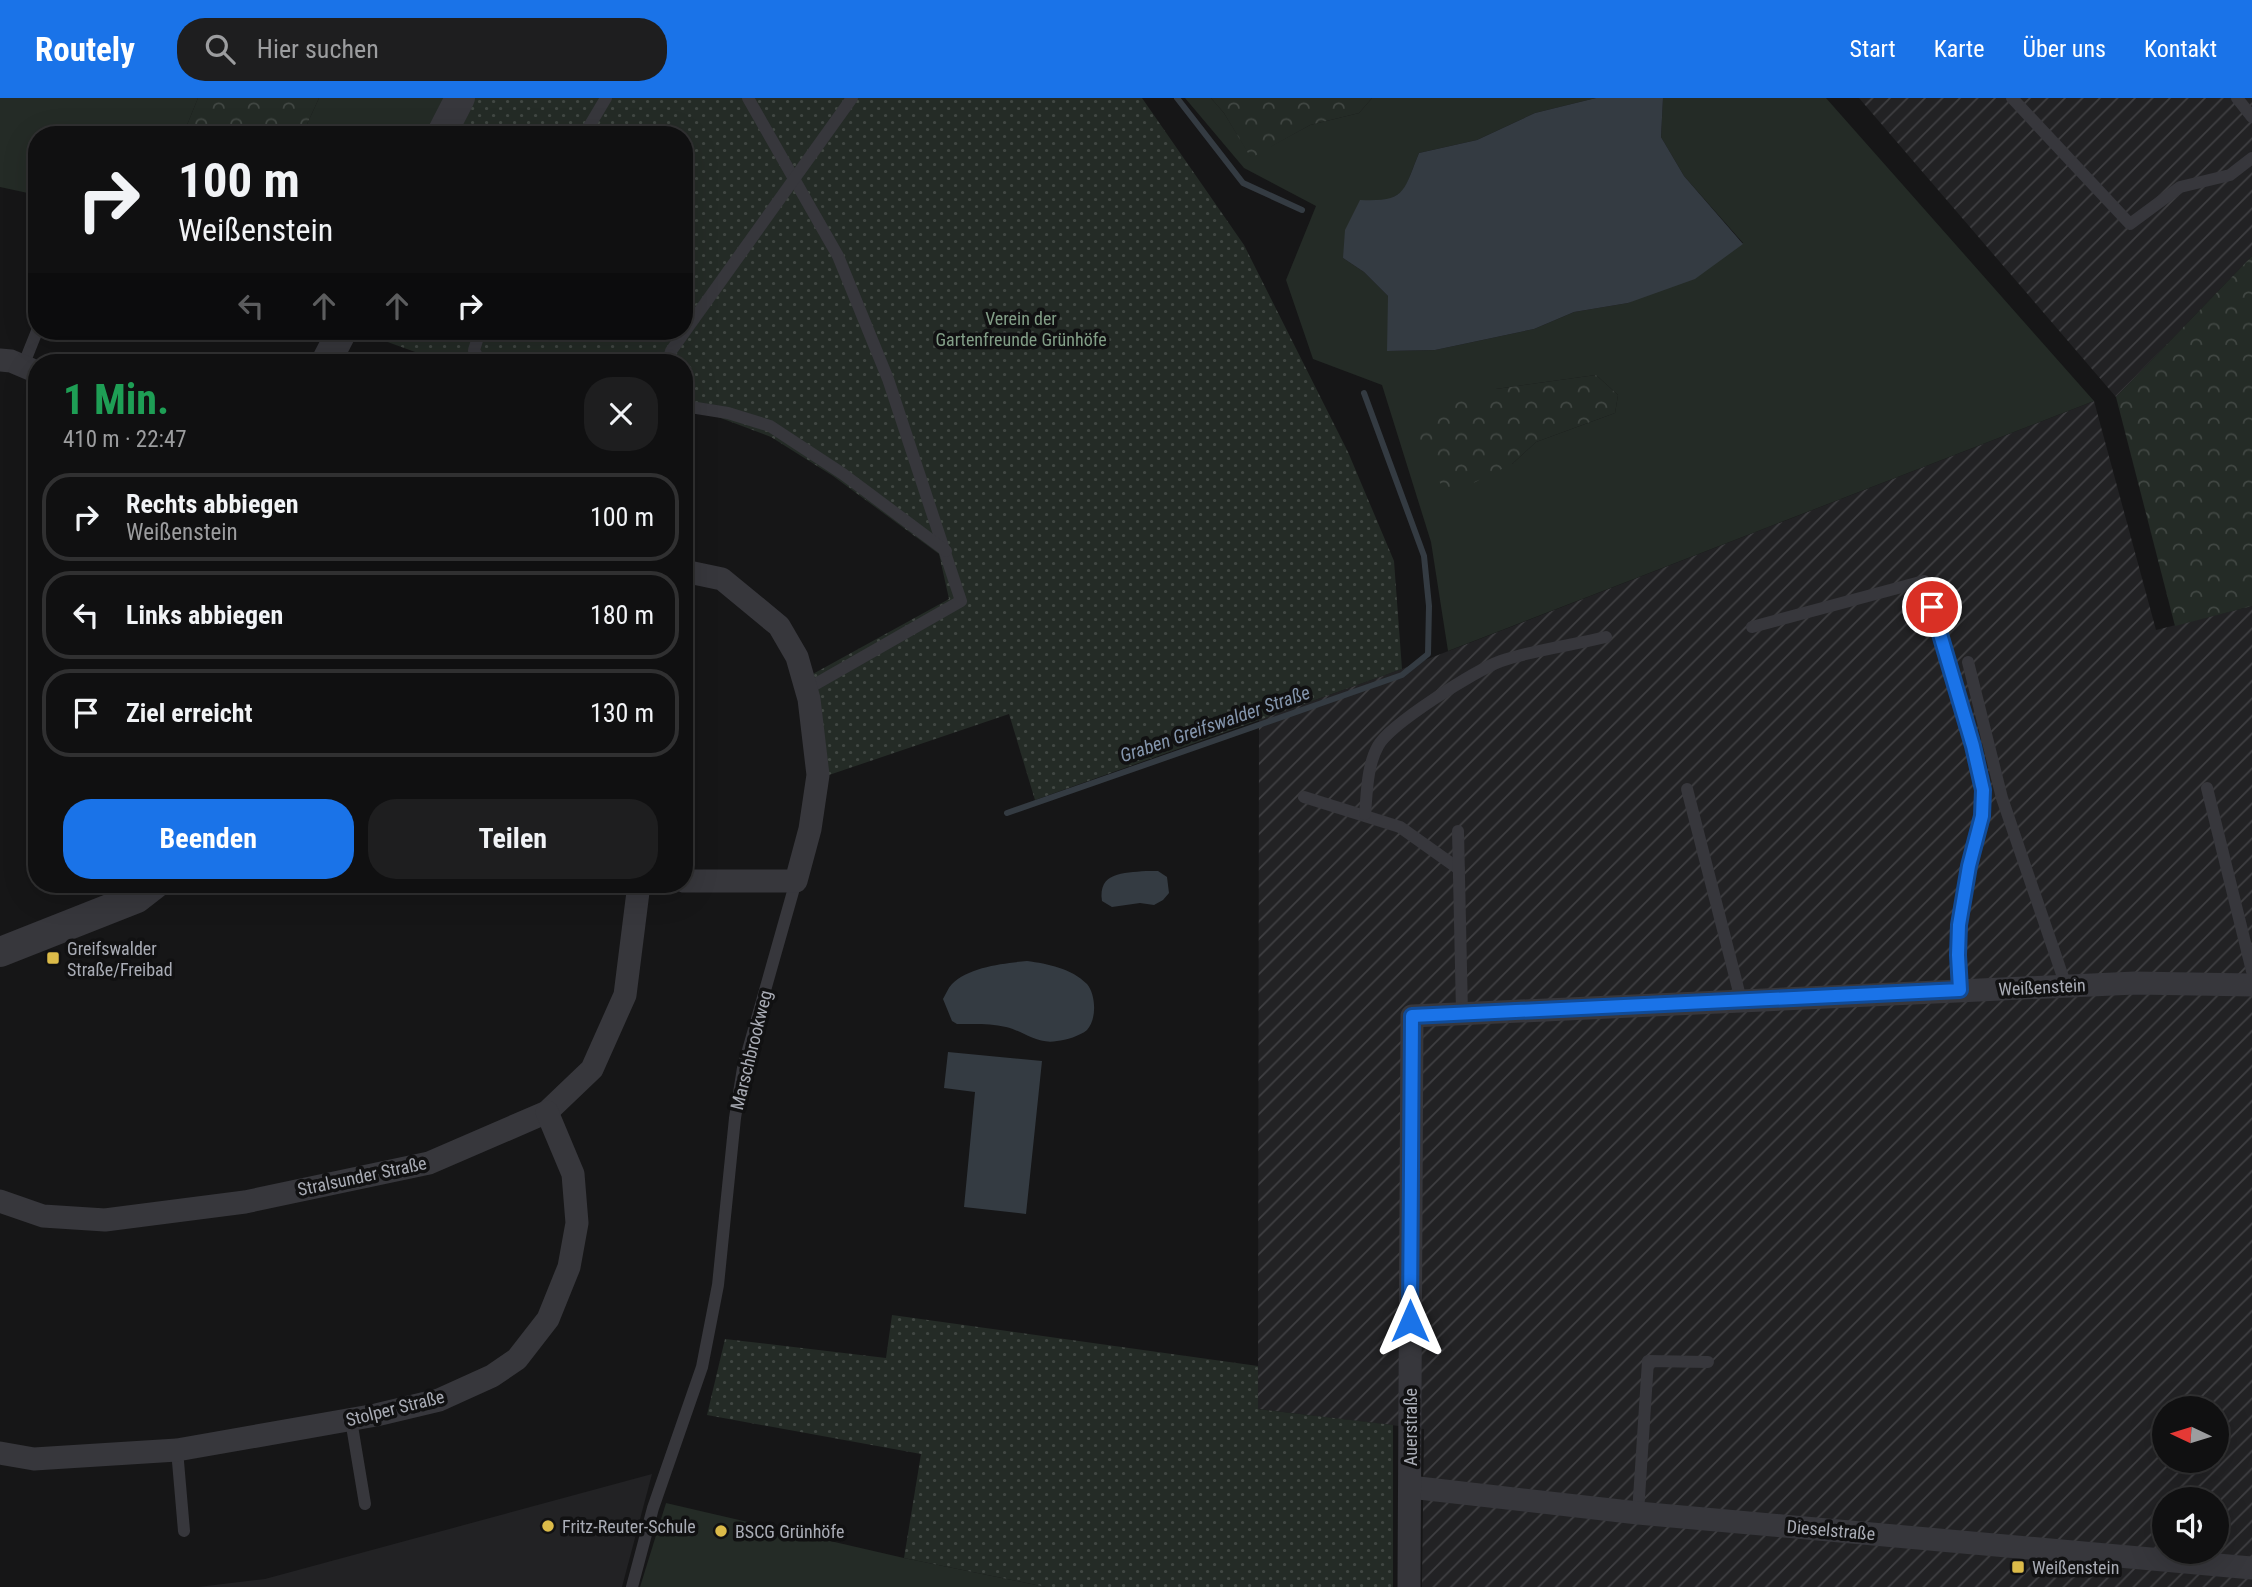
<!DOCTYPE html>
<html lang="de">
<meta charset="utf-8">
<style>
:root{--surface:#101011;--page:#1e1e1f;--text:#f1f3f6;--muted:#9c9d9f;--line:#303031;--accent:#1a73e8}
body{margin:0;font-family:"Roboto Condensed",sans-serif;background:var(--page);color:var(--text);height:100vh;display:flex;flex-direction:column;font-size:26px;white-space:nowrap}
*{box-sizing:border-box;margin:0}
p{font-size:23px;color:var(--muted)}
.icon{flex:none;width:38px;height:38px;fill:none;stroke:currentColor;stroke-width:2;stroke-linecap:round;stroke-linejoin:round}
.map{position:relative;flex:1;overflow:hidden}
.drawer{position:absolute;left:28px;top:256px;width:665px;height:539px;display:flex;flex-direction:column;background:var(--surface);border-radius:28px;box-shadow:0 7px 28px #0002,0 0 0 2px var(--line)}
.drawer>*{flex:none}
.hud{position:absolute;left:28px;top:28px;width:665px;height:214px;border-radius:28px;box-shadow:0 7px 28px #0002,0 0 0 2px var(--line);background:#101011;color:var(--text);overflow:hidden}
.needle{width:46px;rotate:274deg}
.tools{position:absolute;left:2152px;top:1298px;display:grid;gap:14px}
.tools a{display:grid;place-items:center;width:77px;height:77px;border-radius:50%;background:var(--surface);box-shadow:0 7px 28px #0002,0 0 0 2px var(--line);font-size:35px}
.pin{position:absolute;display:grid;place-items:center;width:60px;height:60px;color:#fff;margin:-30px;border:4px solid #fff;border-radius:50%;box-shadow:0 2px 7px #0007}
.me{position:absolute;width:77px;margin:-38px;rotate:0deg;stroke-linejoin:round;filter:drop-shadow(0 0 5px #0008)}
.turn{display:flex;align-items:center;gap:24px;height:147px;padding:0 35px;font-size:32px}
.turn .icon{width:91px;height:91px;stroke-width:2.5}
.turn b{display:block;font-size:49px;line-height:60px}
.lanes{display:flex;align-items:center;height:66px;padding:0 35px;background:#0003;justify-content:center;gap:35px;direction:ltr}
.lanes .off{opacity:.35}
.round{display:grid;place-items:center;flex:none;width:74px;height:74px;border-radius:28px;background:var(--page)}
.head{display:flex;align-items:center;justify-content:space-between;height:119px;padding:0 35px}
h1{font-size:42px;font-weight:700;line-height:52px;color:#1e9e55}
.button{display:flex;gap:14px;margin-top:auto;padding:14px 35px}
.button a{flex:1;height:80px;border-radius:28px;background:var(--accent);color:#fff;font-size:28px;font-weight:700;line-height:80px;text-align:center}
.button a+a{background:var(--page);color:var(--text)}
ul{padding:0;list-style:none}
li{display:flex;align-items:center;gap:21px;height:88px;margin:0 14px 10px;padding:0 21px;border:4px solid var(--line);border-radius:28px}
li div{flex:1}
li b{display:block;font-size:26px}
li em{font-style:normal}
header{display:flex;align-items:center;gap:42px;box-sizing:border-box;height:98px;padding:0 35px;background:var(--accent);color:#fff}
header strong{font-size:33px}
nav{display:flex;gap:38px;margin-inline-start:auto;font-size:24px}
.search{width:490px;height:63px;background:var(--page);display:flex;align-items:center;gap:18px;box-sizing:border-box;padding:0 24px;border-radius:28px;color:var(--muted);font-size:26px}
.map>svg:first-child{display:block}
</style>
<header>
<strong>Routely</strong>
<div class="search"><svg class="icon" aria-label="search" viewBox="0 0 24 24"><circle cx="10" cy="10" r="6"/><path d="M15 15l6 6"/></svg>Hier suchen</div>
<nav><a>Start</a><a>Karte</a><a>Über uns</a><a>Kontakt</a></nav>
</header>
<div class="map">
<svg width="2252" height="1489" viewBox="0 0 2252 1489">
<defs>
<pattern id="industrial-furrows" width="10" height="10" patternUnits="userSpaceOnUse" patternTransform="scale(1.75)"><rect width="10" height="10" fill="#222224"/><path d="M-1 1l2-2M0 10L10 0M9 11l2-2" fill="none" stroke="#3f3f42"/></pattern>
<pattern id="forest-crowns" width="20" height="18" patternUnits="userSpaceOnUse" patternTransform="scale(1.75)"><rect width="20" height="18" fill="#242b26"/><path d="M2 6a3 3 0 1 1 6 0M12 15a3 3 0 1 1 6 0" fill="none" stroke="#414743"/></pattern>
<pattern id="park-dots" width="8" height="8" patternUnits="userSpaceOnUse" patternTransform="scale(1.75)"><rect width="8" height="8" fill="#242b26"/><path d="M2 2h.1M6 6h.1" fill="none" stroke="#414743" stroke-width="1.8" stroke-linecap="round"/></pattern>
</defs>
<rect width="100%" height="100%" fill="#161617"/>
<!-- built -->
<polygon fill="#222224" points="652,1376 622,1489 198,1489 265,1481"/>
<!-- industrial -->
<g fill="url(#industrial-furrows)" fill-rule="evenodd">
<polygon points="1859,0 2252,0 2252,158 2116,299"/>
<path d="M 2094,303 L 2156,532 L 2252,508 L 2252,1489 L 1422,1489 L 1424,1331 L 1258,1311 L 1259,622 L 1402,571 ZM 2165,1311 L 2217,1311 L 2217,1363 L 2165,1363 ZM 2165,1402 L 2217,1402 L 2217,1454 L 2165,1454 Z"/>
</g>
<!-- grass -->
<g fill="#242b26" fill-rule="evenodd">
<polygon points="0,0 198,0 183,37 37,37 37,97 0,89"/>
<polygon points="319,0 445,0 427,37 302,37"/>
<path d="M 1185,0 L 1211,0 L 1224,15 L 1251,59 L 1310,27 L 1359,15 L 1372,0 L 1596,0 L 1535,15 L 1477,42 L 1419,55 L 1404,93 L 1386,103 L 1343,160 L 1364,174 L 1388,198 L 1388,253 L 1435,252 L 1534,231 L 1574,214 L 1628,205 L 1743,145 L 1684,78 L 1661,39 L 1663,0 L 1826,0 L 2094,303 L 1448,553 L 1431,444 L 1382,287 L 1313,261 L 1286,182 L 1316,108 L 1244,70 ZM 1596,277 L 1618,297 L 1615,315 L 1536,344 L 1512,366 L 1496,291 Z"/>
<polygon points="666,1405 904,1460 1046,1489 640,1489"/>
</g>
<!-- forest -->
<g fill="url(#forest-crowns)">
<polygon points="198,0 319,0 302,37 183,37"/>
<polygon points="1211,0 1372,0 1359,15 1310,27 1251,60 1224,15"/>
<polygon points="2252,158 2252,508 2175,528 2116,299"/>
<polygon points="1596,277 1618,297 1615,315 1536,344 1512,366 1457,393 1443,391 1415,332 1423,316 1496,291"/>
</g>
<!-- park -->
<g fill="url(#park-dots)">
<polygon points="472,0 1142,0 1244,147 1348,354 1394,463 1402,571 1035,702 1009,616 826,678 811,577 949,501 939,456 833,378 771,339 718,319 684,313 684,264 443,264 357,233 684,233 684,37 454,37"/>
<polygon points="892,1217 1258,1268 1258,1311 1393,1327 1393,1489 1046,1489 904,1460 921,1356 707,1317 725,1241 886,1260"/>
</g>
<!-- water -->
<g fill="#343b42">
<path d="M 1596,0 L 1663,0 L 1661,39 L 1684,78 L 1743,146 L 1695,181 L 1628,205 L 1574,214 L 1534,231 L 1435,252 L 1387,253 L 1388,198 L 1364,174 L 1343,160 L 1345,132 L 1360,102 C 1406,104 1403,94 1419,55 L 1477,42 L 1535,15 Z"/>
<path d="M 1146,773 L 1158,773 L 1167,779 L 1169,795 L 1163,802 L 1154,807 L 1140,805 L 1112,809 L 1102,803 C 1098,774 1123,775 1146,773 Z"/>
<path d="M 1027,863 C 1048,866 1071,870 1087,886 C 1096,897 1097,921 1087,932 C 1080,938 1066,942 1057,943 C 1038,947 1023,933 1006,929 C 990,925 973,926 957,926 L 952,923 L 943,901 C 946,896 948,890 952,886 C 968,869 1005,865 1027,863 Z"/>
<polygon points="948,954 1042,963 1026,1116 964,1109 975,994 944,990"/>
</g>
<g fill="none" stroke-linecap="round" stroke-linejoin="round">
<!-- stream -->
<g stroke="#343b42" stroke-width="6">
<polyline points="1177,0 1243,85 1302,112"/>
<polyline points="1007,715 1402,577 1428,556 1429,508 1424,458 1364,295"/>
</g>
<!-- service -->
<g stroke="#37373c" stroke-width="12">
<polyline points="748,0 838,158 888,281 961,503 807,591"/>
<polyline points="2012,0 2130,126 2180,89 2230,77 2252,60"/>
<polyline points="2237,0 2252,19"/>
<polyline points="584,37 606,0"/>
<polyline points="480,264 474,252 480,233"/>
<polyline points="668,264 671,253 852,0"/>
<polyline points="23,268 37,233"/>
<polyline points="684,308 728,315 770,328 843,376 946,453"/>
<polyline points="1752,529 1924,483 1969,634 1983,692 1982,718 1969,768 1960,827 1958,857 1960,892"/>
<polyline points="1968,564 2002,700 2066,888"/>
<polyline points="2207,690 2252,873"/>
<polyline points="1687,691 1741,902"/>
<polyline points="1304,699 1400,729 1459,771"/>
<path d="M 1365,716 C 1367,694 1367,668 1378,648 C 1390,626 1476,572 1501,563 C 1533,552 1573,547 1606,539"/>
<polyline points="1458,733 1462,915"/>
<polyline points="351,1322 365,1406"/>
<polyline points="177,1352 184,1433"/>
<polyline points="1638,1415 1648,1263 1708,1264"/>
<polyline points="632,1489 653,1410 702,1269 718,1187 735,1020 743,970 796,783"/>
</g>
<!-- minor -->
<g stroke="#37373c" stroke-width="23">
<polyline points="0,262 11,263 37,274"/>
<polyline points="684,473 722,481 779,528 797,559 809,601 818,677 810,731 796,783 684,783"/>
<polyline points="0,1103 43,1118 105,1122 245,1104 429,1065 547,1014 592,971 625,897 639,786"/>
<polyline points="0,1355 34,1361 177,1352 376,1317 439,1302 492,1278 517,1261 548,1221 569,1169 577,1125 573,1076 547,1014"/>
<polyline points="1410,1389 1638,1415 2252,1470"/>
<polyline points="1409,1489 1412,918 2135,885 2252,887"/>
</g>
<!-- tertiary -->
<g stroke="#37373c" stroke-width="30">
<polyline points="441,37 460,0"/>
<polyline points="326,264 342,233"/>
<polyline points="0,854 137,800 155,786"/>
</g>
</g>
<g fill="none" stroke-linecap="round" stroke-linejoin="round">
<defs>
<polyline id="route" points="1410,1223 1412,918 1960,892 1958,857 1959,827 1969,768 1982,718 1983,692 1973,648 1932,509"/>
</defs>
<!-- route casing -->
<use href="#route" stroke="#114b97" stroke-width="18"/>
<!-- route -->
<use href="#route" stroke="#1a73e8" stroke-width="12"/>
</g>
<!-- markers -->
<g fill="#dcbb49" stroke="#111112" stroke-width="2.5">
<rect x="46" y="853" width="14" height="14" rx="3.5"/>
<circle cx="548" cy="1428" r="7"/>
<circle cx="721" cy="1433" r="7"/>
<rect x="2011" y="1462" width="14" height="14" rx="3.5"/>
</g>
<g text-anchor="middle" dominant-baseline="central" stroke-width="7" stroke-linejoin="round" paint-order="stroke">
<!-- park labels -->
<g font-size="18" fill="#829e87" stroke="#111112">
<text x="1021" y="220">Verein der<tspan x="1021" dy="21">Gartenfreunde Grünhöfe</tspan></text>
</g>
<!-- poi labels -->
<g font-size="18" fill="#a9acb5" stroke="#111112" text-anchor="start">
<text x="67" y="850">Greifswalder<tspan x="67" dy="21">Straße/Freibad</tspan></text>
<text x="562" y="1428">Fritz-Reuter-Schule</text>
<text x="735" y="1433">BSCG Grünhöfe</text>
<text x="2032" y="1469">Weißenstein</text>
</g>
<!-- street labels -->
<g font-size="18" fill="#a9acb5" stroke="#111112">
<text transform="translate(2042 889) rotate(-3)">Weißenstein</text>
<text transform="translate(751 952) rotate(-76)">Marschbrookweg</text>
<text transform="translate(362 1078) rotate(-12)">Stralsunder Straße</text>
<text transform="translate(395 1310) rotate(-14)">Stolper Straße</text>
<text transform="translate(1410 1329) rotate(-90)">Auerstraße</text>
<text transform="translate(1831 1432) rotate(5)">Dieselstraße</text>
</g>
<!-- water labels -->
<g font-size="19" font-style="italic" fill="#8495ac" stroke="#111112">
<text transform="translate(1215 626) rotate(-19)">Graben Greifswalder Straße</text>
</g>
</g>
</svg>
<div class="tools">
<a><svg class="needle" viewBox="-14 -14 28 28"><path d="M0-13l5 13h-10z" fill="#e53935"/><path d="M0 13l5-13h-10z" fill="#9c9d9f"/></svg></a>
<a><svg class="icon" aria-label="sound" viewBox="0 0 24 24"><path d="M4 9h4l5-4v14l-5-4H4zM17 9q2 3 0 6"/></svg></a>
</div>
<div class="pin" style="left:1932px;top:509px;background:#d93025"><svg class="icon" aria-label="arrive" viewBox="0 0 24 24"><path d="M6 21V4h12l-3 4 3 4H6"/></svg></div>
<svg class="me" style="left:1410px;top:1223px" viewBox="-20 -20 40 40"><path d="M0-17L14 15 0 8-14 15z" fill="#1a73e8" stroke="#fff" stroke-width="4"/></svg>
<div class="hud">
<div class="turn"><svg class="icon" aria-label="right" viewBox="0 0 24 24"><path d="M7 20v-9h11M14 6l5 5-5 5"/></svg><div><b>100 m</b>Weißenstein</div></div>
<div class="lanes"><svg class="icon off" aria-label="left" viewBox="0 0 24 24"><path d="M17 20v-9H6M10 6l-5 5 5 5"/></svg><svg class="icon off" aria-label="ahead" viewBox="0 0 24 24"><path d="M12 20V5M6 11l6-6 6 6"/></svg><svg class="icon off" aria-label="ahead" viewBox="0 0 24 24"><path d="M12 20V5M6 11l6-6 6 6"/></svg><svg class="icon" aria-label="right" viewBox="0 0 24 24"><path d="M7 20v-9h11M14 6l5 5-5 5"/></svg></div>
</div>
<section class="drawer">
<div class="head"><div><h1>1 Min.</h1><p>410 m · 22:47</p></div><a class="round"><svg class="icon" aria-label="close" viewBox="0 0 24 24"><path d="M6 6l12 12M18 6L6 18"/></svg></a></div>
<ul>
<li><svg class="icon" aria-label="right" viewBox="0 0 24 24"><path d="M7 20v-9h11M14 6l5 5-5 5"/></svg><div><b>Rechts abbiegen</b><p>Weißenstein</p></div><em>100 m</em></li>
<li><svg class="icon" aria-label="left" viewBox="0 0 24 24"><path d="M17 20v-9H6M10 6l-5 5 5 5"/></svg><div><b>Links abbiegen</b></div><em>180 m</em></li>
<li><svg class="icon" aria-label="arrive" viewBox="0 0 24 24"><path d="M6 21V4h12l-3 4 3 4H6"/></svg><div><b>Ziel erreicht</b></div><em>130 m</em></li>
</ul>
<div class="button"><a>Beenden</a><a>Teilen</a></div>
</section>
</div>
